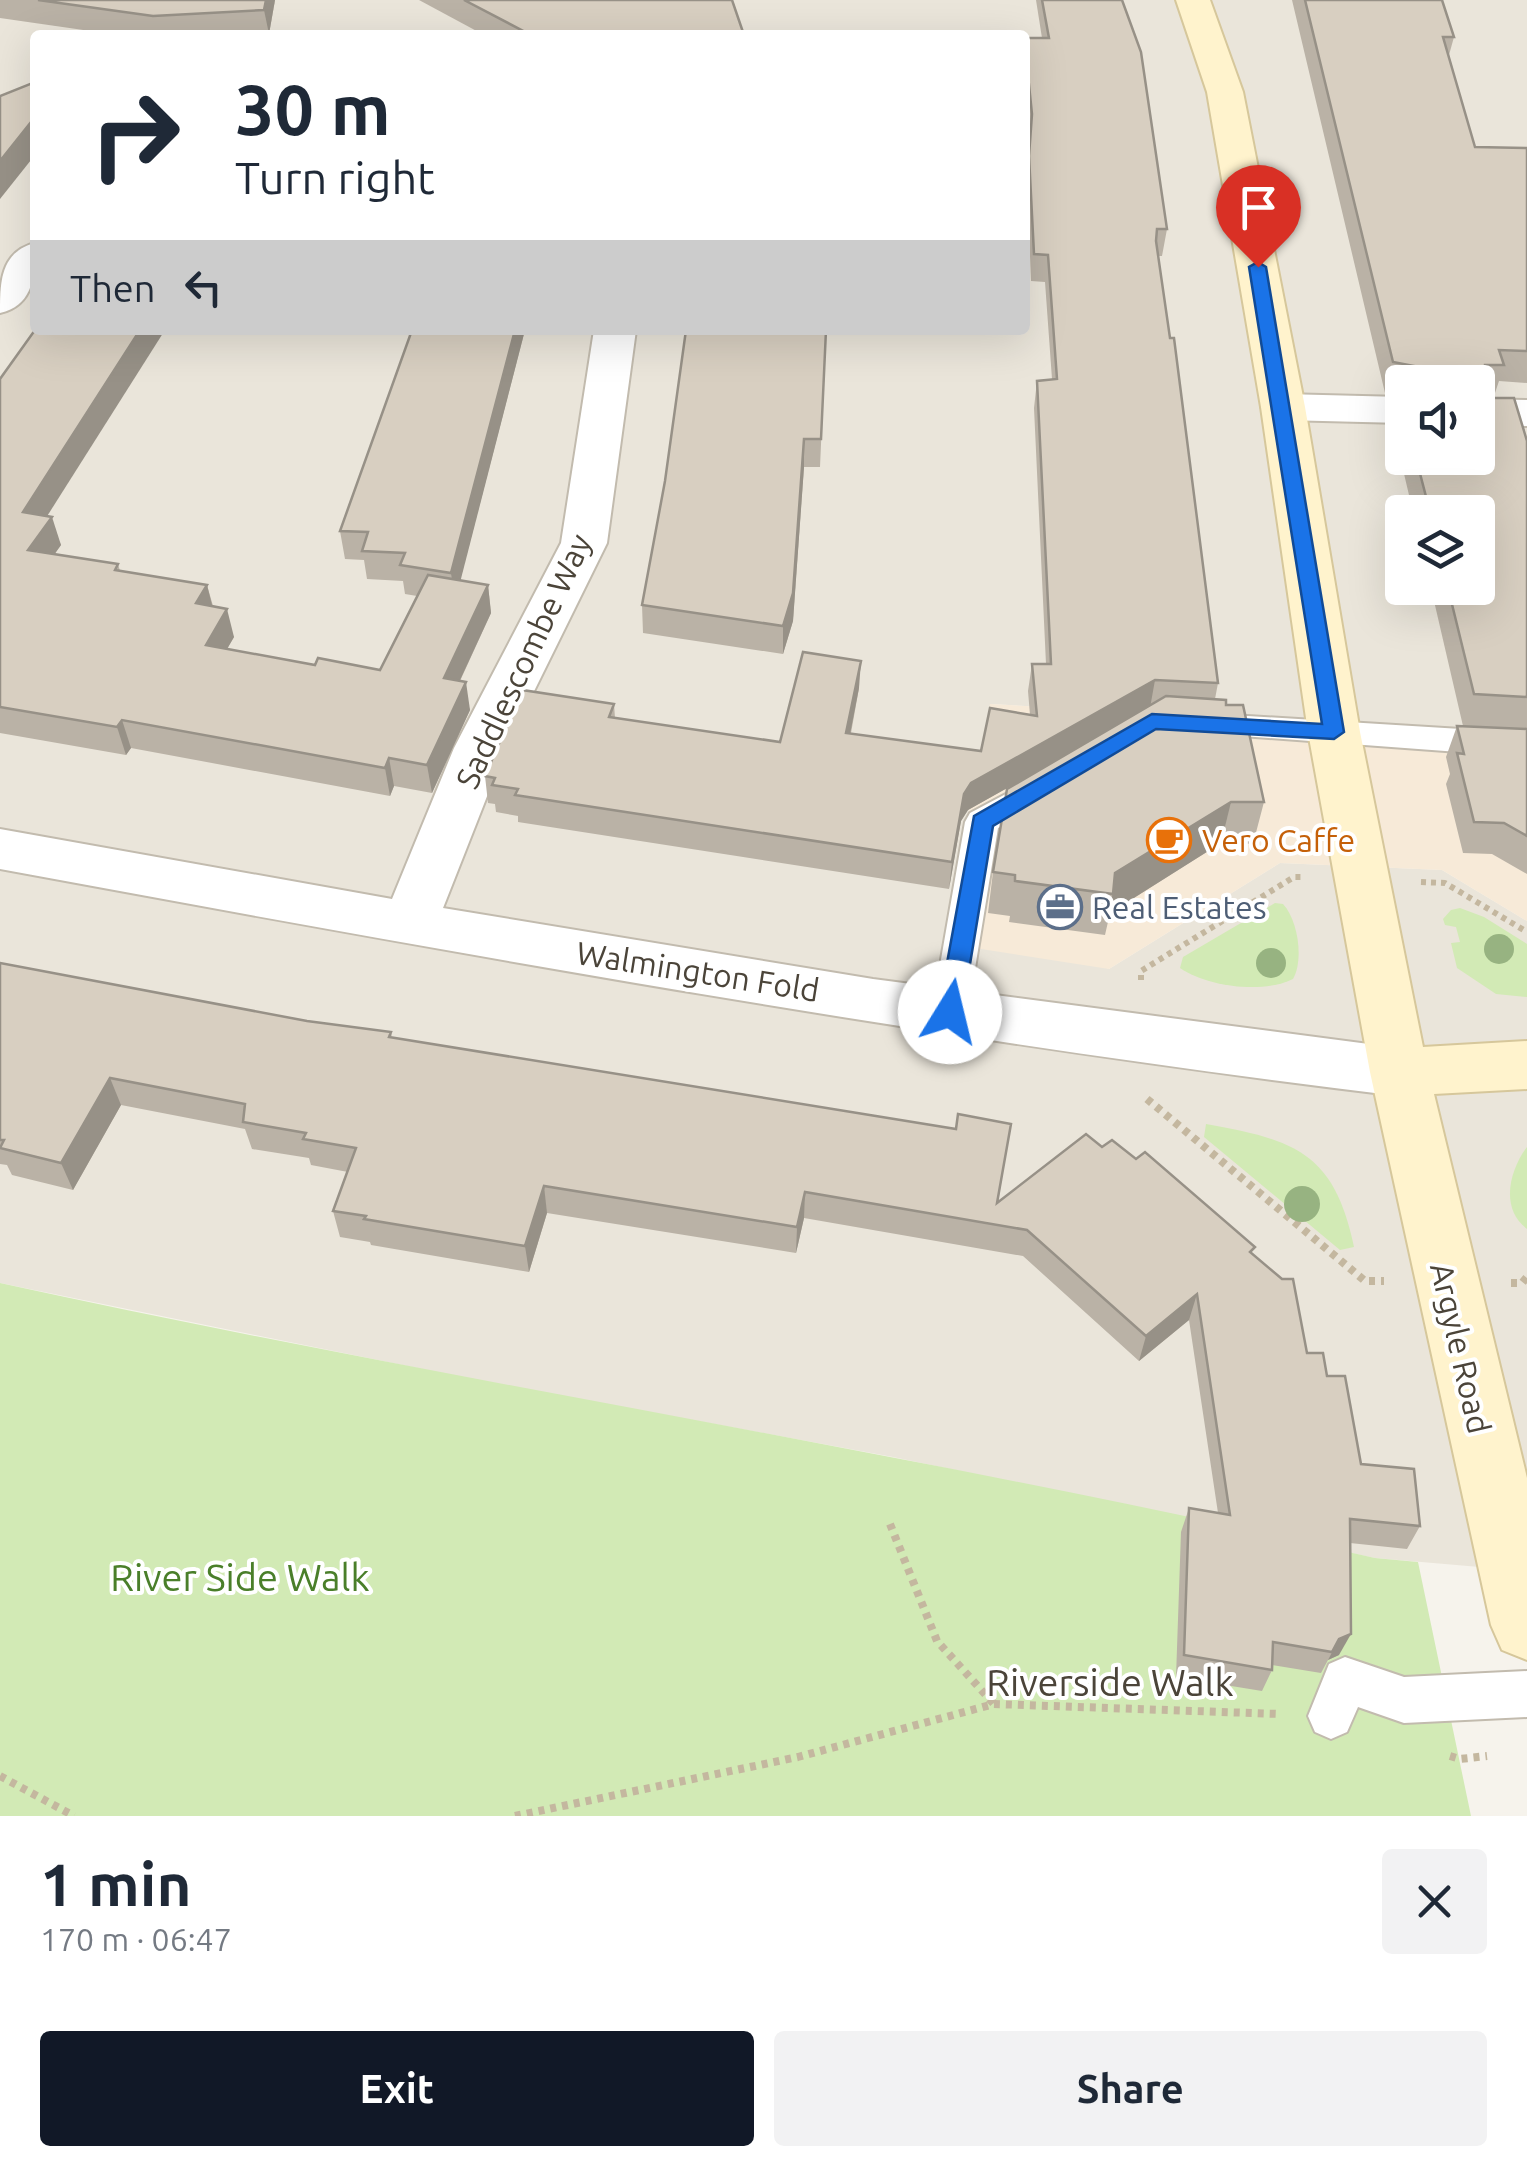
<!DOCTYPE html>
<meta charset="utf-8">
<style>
:root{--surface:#fff;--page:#f2f2f3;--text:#1f2937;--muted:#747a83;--accent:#111827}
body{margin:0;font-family:Ubuntu,sans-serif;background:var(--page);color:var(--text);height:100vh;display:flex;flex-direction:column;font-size:38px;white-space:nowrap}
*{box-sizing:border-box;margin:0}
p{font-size:32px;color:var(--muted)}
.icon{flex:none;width:55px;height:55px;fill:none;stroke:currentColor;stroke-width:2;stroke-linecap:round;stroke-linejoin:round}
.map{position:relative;height:1816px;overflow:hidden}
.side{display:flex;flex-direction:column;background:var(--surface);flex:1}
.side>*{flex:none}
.top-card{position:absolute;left:30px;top:30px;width:1000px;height:305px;border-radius:10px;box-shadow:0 10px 40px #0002;background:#fff;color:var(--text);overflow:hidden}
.controls{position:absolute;left:1385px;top:365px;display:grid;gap:20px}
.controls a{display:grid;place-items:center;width:110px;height:110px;border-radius:10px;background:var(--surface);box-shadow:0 10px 40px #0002;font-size:50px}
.pin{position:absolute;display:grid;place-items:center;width:85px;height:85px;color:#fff;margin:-102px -42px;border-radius:50% 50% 50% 0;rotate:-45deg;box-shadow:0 0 10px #0007}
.pin .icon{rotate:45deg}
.me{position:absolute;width:110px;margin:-55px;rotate:9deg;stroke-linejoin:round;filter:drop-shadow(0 0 8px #0008)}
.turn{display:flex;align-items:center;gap:35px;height:210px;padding:0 40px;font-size:45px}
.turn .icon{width:130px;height:130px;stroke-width:2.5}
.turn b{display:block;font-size:70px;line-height:85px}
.then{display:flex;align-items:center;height:95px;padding:0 40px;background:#0003;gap:20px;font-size:38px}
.round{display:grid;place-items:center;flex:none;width:105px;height:105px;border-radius:10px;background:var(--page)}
.head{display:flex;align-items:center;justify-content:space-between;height:170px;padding:0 40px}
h1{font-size:60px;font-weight:700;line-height:75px}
.action{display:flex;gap:20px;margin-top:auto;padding:20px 40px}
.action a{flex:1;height:115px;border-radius:10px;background:var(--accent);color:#fff;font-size:40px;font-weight:700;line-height:115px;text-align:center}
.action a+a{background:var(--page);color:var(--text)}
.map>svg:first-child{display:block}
</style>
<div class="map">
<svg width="1527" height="1816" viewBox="0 0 1527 1816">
<rect width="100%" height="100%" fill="#f6f3ec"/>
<!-- residential -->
<path fill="#eae5da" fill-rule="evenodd" d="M 0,0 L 1527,0 L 1527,734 L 991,704 L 954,890 L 1109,969 L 1280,863 L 1442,870 L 1527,921 L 1527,1571 L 1375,1558 L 893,1457 L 481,1381 L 0,1283 ZM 35,35 L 1025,35 L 1025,330 L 35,330 ZM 1402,382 L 1478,382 L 1478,458 L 1402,458 ZM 1402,512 L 1478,512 L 1478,588 L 1402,588 Z"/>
<!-- commercial -->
<polygon fill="#f7ead8" points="990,704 1527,734 1527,921 1442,870 1280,863 1109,969 943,943"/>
<!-- green -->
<g fill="#d2eab5">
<path d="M 1275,903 L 1283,904 C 1298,920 1304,960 1293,979 C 1263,994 1208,987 1180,968 L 1183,957 Z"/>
<polygon points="1460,908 1484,917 1527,944 1527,997 1496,994 1457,968 1451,943 1460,942 1456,927 1445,925 1443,919 1451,910"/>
<path d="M 1206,1124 C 1296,1140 1334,1153 1354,1247 L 1340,1250 L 1204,1137 Z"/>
<path d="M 1527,1147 L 1527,1229 C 1500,1209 1509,1171 1527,1147 Z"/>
<path d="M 0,1283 C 457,1383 920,1453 1375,1558 L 1418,1562 L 1471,1816 L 0,1816 Z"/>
</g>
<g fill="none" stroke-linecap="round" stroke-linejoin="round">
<defs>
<g id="lane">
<polygon points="1199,713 1527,733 1527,757 1188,732 1183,724 1188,716"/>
<polygon points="1045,773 1057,777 1062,785 1057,793 998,828 968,1011 963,1021 950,1025 937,1021 932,1011 965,822 970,813"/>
<polygon points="1345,1657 1404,1677 1527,1671 1527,1717 1404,1723 1358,1707 1347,1732 1331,1739 1315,1732 1308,1716 1329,1664"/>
</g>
<g id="street">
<path d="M 35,243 C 35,273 35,305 0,313 C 0,283 0,252 35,243 Z"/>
<path d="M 594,330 L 636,330 L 607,543 L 506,748 L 443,908 L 873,979 L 1399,1048 L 1420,1055 L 1428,1072 L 1420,1089 L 1399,1096 C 929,1039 465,955 0,869 L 0,829 L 392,899 L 454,748 L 561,543 Z"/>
<polygon points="1283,394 1402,397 1402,423 1283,420 1268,416 1261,407 1268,398"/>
<polygon points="1478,399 1527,400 1527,426 1478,425"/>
</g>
<polygon id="secondary" points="1176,0 1210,0 1243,92 1305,407 1360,732 1423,1047 1527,1041 1527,1089 1434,1094 1527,1478 1527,1660 1502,1650 1491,1625 1370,1072 1308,732 1261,407 1207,92"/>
</defs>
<!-- lane casing -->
<use href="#lane" stroke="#c2bbae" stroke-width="4"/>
<!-- street casing -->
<use href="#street" stroke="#c2bbae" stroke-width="4"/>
<!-- secondary casing -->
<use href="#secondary" stroke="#d6c79b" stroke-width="4"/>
<!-- path-far1 -->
<g stroke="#c4b79f" stroke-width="6" stroke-dasharray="5 5" stroke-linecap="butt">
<polyline points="1421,882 1445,883 1527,932"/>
<polyline points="1141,980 1141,971 1294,877 1303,877"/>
</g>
<!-- path -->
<g stroke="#c4b79f" stroke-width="8" stroke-dasharray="6 6" stroke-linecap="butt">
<polyline points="1147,1099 1365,1281 1384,1281"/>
<polyline points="1511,1283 1522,1283 1527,1277"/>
<polyline points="890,1524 937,1641 994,1704"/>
<polyline points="1450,1756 1460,1759 1487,1756"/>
<polyline points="0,1776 74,1816"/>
<polyline points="515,1816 798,1757 994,1704 1280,1714"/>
</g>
<!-- lane -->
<use href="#lane" fill="#fff" fill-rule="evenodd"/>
<!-- street -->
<use href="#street" fill="#fff" fill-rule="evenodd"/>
<!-- secondary -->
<use href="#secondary" fill="#fff3cd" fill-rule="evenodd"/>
</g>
<!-- trees -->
<g fill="#97b381">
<circle cx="1499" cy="949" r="15"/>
<circle cx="1271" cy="963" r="15"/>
<circle cx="1302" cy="1204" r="18"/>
</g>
<!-- wall -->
<g fill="#bab2a6" fill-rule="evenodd">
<polygon points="0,0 275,0 269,34 252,35 118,35 0,18"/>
<polygon points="419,0 732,0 744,35 484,35"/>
<polygon points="1036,0 1122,0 1167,229 1162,256 1158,256 1218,683 1215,699 1226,705 1264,802 1253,844 1221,843 1110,913 1105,935 1009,922 1010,916 988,913 993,872 1044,767 968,810 961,821 949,889 518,822 518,816 496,812 495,804 488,803 485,776 614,704 615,718 780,742 859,688 851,733 981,751 1030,715 1028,691 1032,664 1046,664 1034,408 1037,381 1052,379 1045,282 1031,281 1027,182 1029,140 1025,97 1025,38 1042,38"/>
<path d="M 1292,0 L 1442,0 L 1454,37 L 1449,55 L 1475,147 L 1527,148 L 1527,383 L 1499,381 L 1494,396 L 1486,396 L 1527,441 L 1527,874 L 1492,854 L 1463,853 L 1446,784 L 1450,774 L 1446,757 L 1457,726 L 1520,729 L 1463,726 L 1431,588 L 1478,588 L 1478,512 L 1413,512 L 1393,427 L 1401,396 L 1385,393 ZM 1402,382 L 1478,382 L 1478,458 L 1402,458 Z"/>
<polygon points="412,330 525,330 460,580 488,585 491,613 460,681 470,710 432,793 394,786 390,796 131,748 126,755 0,733 0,379 47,516 61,545 54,554 118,564 120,571 207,585 213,606 234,637 227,649 315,665 380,670 417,596 405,594 403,581 367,579 364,560 345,559 340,531"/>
<polygon points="826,330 820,467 804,467 793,621 783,654 643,633 642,605 665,481"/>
<polygon points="0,963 307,1021 391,1032 392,1038 956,1129 1011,1124 998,1202 1102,1147 1253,1254 1307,1353 1327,1376 1361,1464 1420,1526 1407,1549 1350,1543 1339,1655 1328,1660 1321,1673 1272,1665 1272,1670 1262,1691 1176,1677 1181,1532 1189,1508 1218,1513 1189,1320 1139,1361 1023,1256 804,1218 796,1253 547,1213 529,1272 371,1245 370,1242 340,1237 333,1211 348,1172 311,1165 309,1158 252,1149 245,1129 121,1105 73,1190 12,1175 7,1165 0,1164"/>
</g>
<!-- shaded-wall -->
<g fill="#979187">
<polygon points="266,0 275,0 269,34 264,10"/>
<polygon points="35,117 35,155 0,199 0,161"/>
<polygon points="140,330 165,330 32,540 23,512"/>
<polygon points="515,330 525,330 455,602 451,573"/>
<polygon points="804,439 804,467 793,621 783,654 783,626"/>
<polygon points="52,517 61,545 38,578 28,550"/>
<polygon points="207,585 214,613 196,603"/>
<polygon points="488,585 491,613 448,706 444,678"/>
<polygon points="227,609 234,637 213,673 206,645"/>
<polygon points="861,661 859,688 845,760 846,733"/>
<polygon points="1155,680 1150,708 968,810 961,821 949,889 952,862 964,794 971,783"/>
<polygon points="466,682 470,710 432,793 427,765"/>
<polygon points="122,720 131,748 126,755 117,727"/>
<polygon points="389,758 394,786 390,796 385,768"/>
<polygon points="1231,802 1221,843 1110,913 1115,873"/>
<polygon points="110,1078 121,1105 73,1190 61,1163"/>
<polygon points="544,1186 547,1213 529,1272 525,1246"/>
<polygon points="805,1192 804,1218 796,1253 797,1227"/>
<polygon points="1197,1294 1189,1320 1139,1361 1146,1336"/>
<polygon points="1351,1634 1339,1655 1328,1660 1339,1639"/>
</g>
<!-- building -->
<g fill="#d8cfc1" stroke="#979187" stroke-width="2.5">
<polygon points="38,0 266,0 264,10 153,16"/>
<polygon points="464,0 732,0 744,35 531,35"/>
<polygon points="1042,0 1122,0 1141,52 1167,229 1157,229 1156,241 1170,338 1174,338 1218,683 1155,680 971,783 964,794 952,862 515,795 518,789 492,785 495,778 485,776 522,690 614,704 609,717 780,742 803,652 861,661 846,733 981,751 990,708 1037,716 1032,664 1051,664 1037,381 1057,379 1048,255 1034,254 1029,156 1032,114 1025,46 1025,38 1049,38"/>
<polygon points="1305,0 1442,0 1454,37 1443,37 1475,147 1527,148 1527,351 1499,350 1504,365 1485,365 1484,394 1487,398 1514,398 1527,441 1527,697 1474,694 1448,588 1478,588 1478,512 1430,512 1416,458 1478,458 1478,382 1414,382 1414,366 1393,362"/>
<polygon points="35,82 35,117 0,161 0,96"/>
<polygon points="35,330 140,330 23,512 52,517 28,550 118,564 115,570 207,585 196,603 227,609 206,645 315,665 318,658 380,670 428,575 488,585 444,678 466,682 427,765 389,758 385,768 122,720 117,727 0,707 0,379"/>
<polygon points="412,330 515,330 451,573 400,565 405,553 362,551 368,532 340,531"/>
<polygon points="686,330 826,330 821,439 804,439 793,593 783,626 642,605 665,481"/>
<polygon points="1166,696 1226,700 1226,705 1243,705 1264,802 1231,802 1115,873 1113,894 1015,881 1015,875 993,872 1007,789"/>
<polygon points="1457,726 1527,729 1527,836 1504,823 1474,822 1457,753 1464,754"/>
<polygon points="0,963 307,1021 391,1032 389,1037 956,1129 958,1114 1011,1124 997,1203 1086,1134 1102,1147 1112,1140 1136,1159 1145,1152 1255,1247 1250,1252 1282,1279 1293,1279 1307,1353 1323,1353 1327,1376 1345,1376 1361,1464 1414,1469 1420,1526 1350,1519 1351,1634 1339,1639 1332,1652 1273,1642 1272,1670 1184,1655 1189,1508 1230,1515 1197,1294 1146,1336 1027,1230 805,1192 797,1227 544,1186 525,1246 364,1219 366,1216 333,1211 356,1148 303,1139 306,1133 243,1122 245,1104 110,1078 61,1163 0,1148 4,1140 0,1140"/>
</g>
<!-- route -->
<polygon fill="#1a73e8" stroke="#114b97" stroke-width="2.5" points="1258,262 1266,267 1344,732 1334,739 1156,729 993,826 962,1012 959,1018 942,1018 938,1012 974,816 1152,714 1322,724 1249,267"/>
<!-- icons -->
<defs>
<symbol id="cafe-ring" viewBox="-11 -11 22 22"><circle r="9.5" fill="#fff" stroke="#e8710a" stroke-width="1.5"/><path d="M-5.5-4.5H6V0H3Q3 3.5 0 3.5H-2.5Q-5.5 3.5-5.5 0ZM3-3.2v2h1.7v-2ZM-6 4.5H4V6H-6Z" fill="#e8710a"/></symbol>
<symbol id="office-ring" viewBox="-11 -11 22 22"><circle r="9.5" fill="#fff" stroke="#5c6f8a" stroke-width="1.5"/><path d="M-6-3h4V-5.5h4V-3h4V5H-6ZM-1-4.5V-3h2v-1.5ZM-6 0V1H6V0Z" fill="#5c6f8a"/></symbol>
</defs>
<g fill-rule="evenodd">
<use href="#cafe-ring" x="1144" y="815" width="50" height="50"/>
<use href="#office-ring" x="1035" y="882" width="50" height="50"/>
</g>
<g text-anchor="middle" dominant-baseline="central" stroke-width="8" stroke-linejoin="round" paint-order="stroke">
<!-- street labels -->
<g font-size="32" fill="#4b4439" stroke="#fff">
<text transform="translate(523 661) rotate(-65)">Saddlescombe Way</text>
<text transform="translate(698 971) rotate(9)">Walmington Fold</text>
<text transform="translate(1461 1348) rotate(77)">Argyle Road</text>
</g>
<!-- food labels -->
<g font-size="32" fill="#c56008" stroke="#fff" text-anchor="start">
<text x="1202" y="840">Vero Caffe</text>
</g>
<!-- service labels -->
<g font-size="32" fill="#4e5e75" stroke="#fff" text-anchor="start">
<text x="1092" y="907">Real Estates</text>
</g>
<!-- near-park labels -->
<g font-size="38" fill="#4a7f2a" stroke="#fff">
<text x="240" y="1577">River Side Walk</text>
</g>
<!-- near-street labels -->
<g font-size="38" fill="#4b4439" stroke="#fff">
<text x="1110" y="1682">Riverside Walk</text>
</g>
</g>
</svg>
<div class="controls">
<a><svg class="icon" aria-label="sound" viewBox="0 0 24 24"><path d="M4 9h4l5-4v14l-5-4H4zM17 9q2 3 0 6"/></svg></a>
<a><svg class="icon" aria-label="layers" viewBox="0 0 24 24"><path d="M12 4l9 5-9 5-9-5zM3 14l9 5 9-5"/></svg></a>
</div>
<div class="pin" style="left:1258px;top:267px;background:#d93025"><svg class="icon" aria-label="arrive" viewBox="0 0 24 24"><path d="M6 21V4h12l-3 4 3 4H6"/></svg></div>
<svg class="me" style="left:950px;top:1012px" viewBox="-20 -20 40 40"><circle r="19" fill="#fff"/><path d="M0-13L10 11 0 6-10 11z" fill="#1a73e8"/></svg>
<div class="top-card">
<div class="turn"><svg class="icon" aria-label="right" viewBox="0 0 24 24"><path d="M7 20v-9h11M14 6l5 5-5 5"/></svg><div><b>30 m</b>Turn right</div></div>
<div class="then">Then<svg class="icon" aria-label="left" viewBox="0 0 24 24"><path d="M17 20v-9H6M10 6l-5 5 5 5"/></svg></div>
</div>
</div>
<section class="side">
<div class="head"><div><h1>1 min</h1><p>170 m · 06:47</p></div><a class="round"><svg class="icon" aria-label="close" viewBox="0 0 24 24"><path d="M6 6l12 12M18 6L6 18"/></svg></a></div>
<div class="action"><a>Exit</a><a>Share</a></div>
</section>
